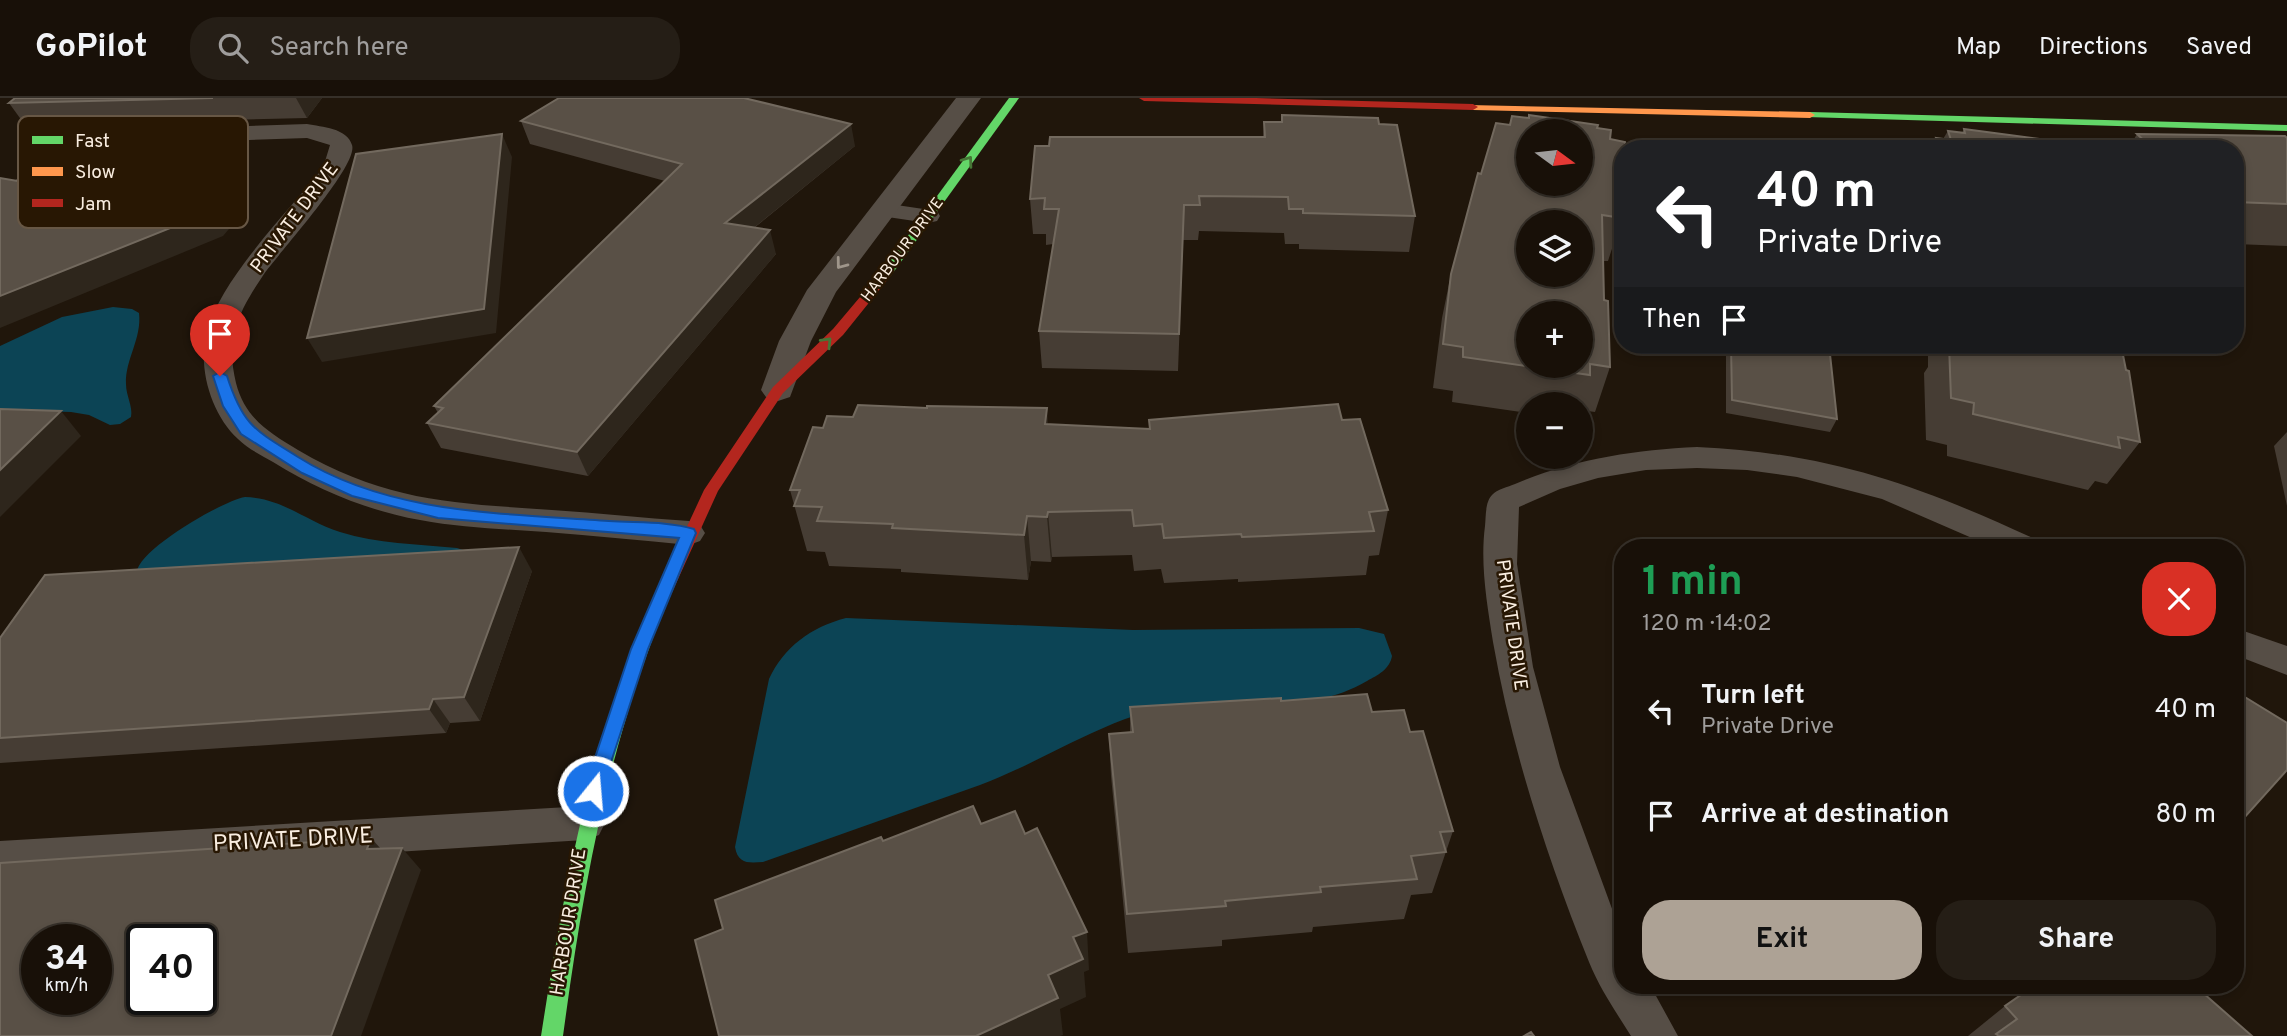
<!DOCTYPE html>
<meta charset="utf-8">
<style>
:root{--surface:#181008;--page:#251e16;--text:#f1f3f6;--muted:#9f9d9c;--line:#363029;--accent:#ada295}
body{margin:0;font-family:Overpass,sans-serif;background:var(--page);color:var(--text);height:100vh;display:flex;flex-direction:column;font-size:26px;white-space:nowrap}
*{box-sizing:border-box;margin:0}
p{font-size:23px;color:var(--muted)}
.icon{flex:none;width:38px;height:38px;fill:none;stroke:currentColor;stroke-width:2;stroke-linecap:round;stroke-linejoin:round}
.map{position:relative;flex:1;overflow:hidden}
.details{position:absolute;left:1614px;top:441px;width:630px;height:455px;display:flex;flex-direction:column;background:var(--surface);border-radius:28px;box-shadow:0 4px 10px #0003,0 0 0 2px var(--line)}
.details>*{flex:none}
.banner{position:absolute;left:1614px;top:42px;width:630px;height:214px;border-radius:28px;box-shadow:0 4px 10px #0003,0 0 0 2px var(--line);background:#202124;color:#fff;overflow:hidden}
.needle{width:46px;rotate:105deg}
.fabs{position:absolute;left:1516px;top:21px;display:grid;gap:14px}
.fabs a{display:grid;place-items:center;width:77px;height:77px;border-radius:50%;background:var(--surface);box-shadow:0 4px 10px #0003,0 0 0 2px var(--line);font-size:35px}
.speed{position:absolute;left:21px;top:826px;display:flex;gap:14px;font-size:35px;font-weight:700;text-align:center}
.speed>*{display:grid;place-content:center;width:91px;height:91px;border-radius:50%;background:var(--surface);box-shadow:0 4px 10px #0003,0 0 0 2px var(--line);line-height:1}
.speed small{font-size:18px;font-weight:400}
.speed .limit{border:4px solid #111;border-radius:10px;background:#fff;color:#111}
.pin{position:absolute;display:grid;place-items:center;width:60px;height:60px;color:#fff;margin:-72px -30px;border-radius:50% 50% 50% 0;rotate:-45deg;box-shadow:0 0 7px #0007}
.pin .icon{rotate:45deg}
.me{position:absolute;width:77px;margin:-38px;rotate:17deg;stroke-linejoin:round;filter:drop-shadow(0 0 5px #0008)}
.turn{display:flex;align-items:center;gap:24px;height:147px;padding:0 28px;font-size:32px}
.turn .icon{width:91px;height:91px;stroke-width:2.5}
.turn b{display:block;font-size:49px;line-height:60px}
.then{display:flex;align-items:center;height:66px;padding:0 28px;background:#0003;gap:14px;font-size:26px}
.round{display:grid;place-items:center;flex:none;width:74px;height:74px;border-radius:28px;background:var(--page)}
.overview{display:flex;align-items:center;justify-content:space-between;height:119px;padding:0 28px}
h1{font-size:42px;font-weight:700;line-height:52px;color:#1e9e55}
.button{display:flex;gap:14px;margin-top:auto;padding:14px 28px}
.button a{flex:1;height:80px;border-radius:28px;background:var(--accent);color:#111;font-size:28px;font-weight:700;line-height:80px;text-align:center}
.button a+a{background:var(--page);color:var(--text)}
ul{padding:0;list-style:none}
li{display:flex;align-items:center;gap:21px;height:105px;padding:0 28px}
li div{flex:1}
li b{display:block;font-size:26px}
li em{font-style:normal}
header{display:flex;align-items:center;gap:42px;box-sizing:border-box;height:98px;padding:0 35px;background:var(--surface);border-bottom:2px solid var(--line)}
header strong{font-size:33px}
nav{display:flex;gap:38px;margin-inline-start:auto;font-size:24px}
.search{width:490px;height:63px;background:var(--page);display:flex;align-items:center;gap:18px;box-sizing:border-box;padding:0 24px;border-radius:28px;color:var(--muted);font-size:26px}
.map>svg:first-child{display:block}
</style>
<header>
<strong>GoPilot</strong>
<div class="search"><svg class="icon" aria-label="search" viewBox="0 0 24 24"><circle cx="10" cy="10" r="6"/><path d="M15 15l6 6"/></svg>Search here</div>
<nav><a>Map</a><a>Directions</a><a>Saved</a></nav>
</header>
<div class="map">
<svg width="2287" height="938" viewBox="0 0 2287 938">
<rect width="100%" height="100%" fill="#20160b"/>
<!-- water -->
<g fill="#0c4455">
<path d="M 113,209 L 132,211 L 139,215 C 142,241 125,261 126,286 C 126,298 133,308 131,319 L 120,326 L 110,327 L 89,317 L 71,314 L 0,312 L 0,248 L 62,219 Z"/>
<path d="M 245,399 C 283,400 305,423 340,434 C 378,446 417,446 457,450 L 463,452 L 464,455 L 137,474 C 138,452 222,403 245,399 Z"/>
<path d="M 846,520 L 1133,532 L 1359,530 L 1384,536 L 1392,558 C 1390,571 1378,577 1367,583 C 1314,614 1263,602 1205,604 C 1122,607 1055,659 980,687 L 763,764 C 748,765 738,766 735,749 L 769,581 C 784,549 811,529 846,520 Z"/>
</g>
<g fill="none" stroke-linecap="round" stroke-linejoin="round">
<!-- lane -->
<g fill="#564e46" fill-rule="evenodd">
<path d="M 307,26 C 322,29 347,30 352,47 C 359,67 279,155 264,176 C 252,194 240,212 235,233 C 230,249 232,268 236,285 C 245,320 268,334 298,352 C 387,404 453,405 552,412 C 598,415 643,420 689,423 L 700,427 L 705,435 L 700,443 L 689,447 C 642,442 594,438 546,434 C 504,431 462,430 420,422 C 368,413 318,392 273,364 C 261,357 248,351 238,341 C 211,316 197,269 207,233 C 223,178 287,115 323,70 L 330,47 L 307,40 L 109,47 L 8,106 L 0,108 L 0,91 L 96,35 L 104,33 Z"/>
<polygon points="883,105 937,113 940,118 937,123 928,125 874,117 871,112 874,107"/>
<path d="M 1697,349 C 1829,355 1918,387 2037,442 L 2041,450 L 1995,450 L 1882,401 L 1797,379 L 1747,372 L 1697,370 L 1646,372 L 1598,380 L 1560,391 L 1519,409 L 1517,466 L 1533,569 L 1560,669 L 1622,838 L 1622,887 L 1650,887 L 1678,938 L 1631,938 C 1616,914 1600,891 1589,864 C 1548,762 1512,653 1493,544 C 1487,506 1480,466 1485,428 C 1486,419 1485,404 1492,397 C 1497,391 1508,389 1515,386 C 1574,361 1634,352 1697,349 Z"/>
<polygon points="2235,530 2287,548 2287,577 2235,557"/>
<polygon points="585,708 599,713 605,725 599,737 585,742 0,779 0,743"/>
</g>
<!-- street -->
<polygon fill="#564e46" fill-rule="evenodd" points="956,0 981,0 836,194 811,243 790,299 778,303 766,299 761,292 779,243 807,192"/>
<!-- fast -->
<g fill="#63d668" fill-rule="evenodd">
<polygon points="1009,0 1019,0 890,179 882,179 882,173"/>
<polygon points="1810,14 2287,27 2287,33 1806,19 1805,17"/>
<path d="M 653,513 L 659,515 L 661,519 C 606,659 583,790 563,938 L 541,938 C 564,790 588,659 645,519 L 647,515 Z"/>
</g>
<!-- slow -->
<polygon fill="#ff974d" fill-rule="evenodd" points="1469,7 1810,14 1815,17 1810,20 1473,12 1468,9"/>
<!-- jam -->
<g fill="#b3261e" fill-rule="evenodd">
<polygon points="1139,0 1256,0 1473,6 1478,9 1473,12 1144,3"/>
<polygon points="886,172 892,176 843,237 783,295 718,393 659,523 647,523 645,519 704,392 773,289 833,231 882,173"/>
</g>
</g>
<!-- wall -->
<g fill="#463d34">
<polygon points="15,0 322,0 307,20 25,27 9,5"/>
<polygon points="1282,17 1379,26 1415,118 1409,154 1299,151 1299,146 1285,146 1284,135 1199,133 1198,142 1183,142 1178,273 1042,270 1039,233 1053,146 1046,147 1046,136 1033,136 1030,101 1263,39 1264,24 1281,24"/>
<polygon points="521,23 855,48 754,130 776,156 588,378 441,350 427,325 438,315 434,308 665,83 530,46"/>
<polygon points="1510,27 1597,30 1610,41 1622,120 1608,163 1603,163 1604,202 1610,269 1595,314 1580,312 1580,306 1528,306 1528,315 1452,304 1453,293 1433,290 1442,220 1451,176 1481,76"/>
<polygon points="1964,31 2116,51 1931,51 1936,40 1943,41 1948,33 1962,35"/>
<polygon points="2137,36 2287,40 2287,148 2235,146 2235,51 2128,51"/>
<polygon points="1726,247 1829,247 1837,321 1830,334 1726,315"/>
<polygon points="1928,247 2121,247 2140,344 2107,386 2095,383 2088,392 1947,358 1947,347 1926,342 1924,275 1928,269"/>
<polygon points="1149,322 1342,322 1388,412 1379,457 1369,458 1366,477 1238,484 1238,481 1164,485 1161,471 1134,473 1132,457 1052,459 1051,464 1031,463 1028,482 901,474 901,471 829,468 825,454 807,453 790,392 823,330 1048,326 1149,331"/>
<polygon points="2287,334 2287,408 2274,348"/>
<polygon points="532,473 480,623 450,625 446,635 0,665 0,540"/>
<polygon points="1281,603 1372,614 1410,634 1453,733 1432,795 1411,797 1404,821 1313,829 1312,834 1222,842 1222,848 1128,855 1111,678 1109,636 1130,634 1130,609"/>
<polygon points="2005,908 2252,938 1968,938"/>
</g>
<!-- shaded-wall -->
<g fill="#2e261c">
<polygon points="296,0 322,0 307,20"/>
<polygon points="851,26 855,48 731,148 725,125"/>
<polygon points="502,36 512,59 496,235 322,264 307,240"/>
<polygon points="231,89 245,112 223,138 0,230 0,198"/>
<polygon points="770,132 776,156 588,378 577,354"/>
<polygon points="1047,310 1050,355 1045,326"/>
<polygon points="61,313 81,338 0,419 0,372"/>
<polygon points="1048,414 1052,459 1051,464 1047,419"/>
<polygon points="1027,418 1031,463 1028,482 1024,437"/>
<polygon points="519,449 532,473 480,623 464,599"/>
<polygon points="433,601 450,625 446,635 429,611"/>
<polygon points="371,740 391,762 367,751"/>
<polygon points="402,750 421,772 361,938 331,938"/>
<polygon points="1087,834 1089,872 1084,874 1086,899 1060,911 1063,937 1060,938 976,938 1048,877 1073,839"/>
</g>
<!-- building -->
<g fill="#595046" stroke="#72695e" stroke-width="2" fill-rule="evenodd">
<polygon points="15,0 213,0 9,5"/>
<polygon points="559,0 744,0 851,26 725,125 770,132 577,354 427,325 443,310 434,308 682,66 521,23"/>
<polygon points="1282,17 1378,20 1379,26 1397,27 1415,118 1303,115 1303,111 1289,111 1288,99 1199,98 1200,107 1184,107 1179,236 1039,233 1059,111 1044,111 1045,100 1030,101 1035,48 1049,48 1050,39 1265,39 1264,24 1282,24"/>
<path d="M 1529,17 L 1598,27 L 1597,30 L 1611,32 L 1610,41 L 1625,44 L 1625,51 L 1622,51 L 1622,120 L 1602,117 L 1604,202 L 1608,203 L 1610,269 L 1590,266 L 1590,277 L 1463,259 L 1463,249 L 1443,246 L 1451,176 L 1478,75 L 1481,76 L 1496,25 L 1510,27 L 1512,18 L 1529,20 ZM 1528,33 L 1580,33 L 1580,86 L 1528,86 ZM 1528,124 L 1580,124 L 1580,177 L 1528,177 ZM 1528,215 L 1580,215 L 1580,268 L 1528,268 Z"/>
<polygon points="1964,31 2116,51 1939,51 1936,40 1951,42 1948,33 1965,35"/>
<polygon points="502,36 484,211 307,240 356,56"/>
<polygon points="2137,36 2285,38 2287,40 2287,106 2235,104 2235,51 2153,51"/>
<polygon points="185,53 231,89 208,115 0,198 0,80 76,93"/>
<polygon points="1731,247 1829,247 1837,321 1732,302"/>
<polygon points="1949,247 2121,247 2126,272 2129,273 2140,344 2118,339 2120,350 1973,316 1974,305 1951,300"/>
<polygon points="1338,306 1342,322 1360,321 1388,412 1369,414 1374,433 1242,439 1241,436 1164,440 1162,426 1134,428 1132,412 1048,414 1047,419 1027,418 1024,437 892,430 893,426 817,423 822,409 794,408 800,392 790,392 813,329 823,330 827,318 853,319 858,307 927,310 927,308 1047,310 1045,326 1150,331 1149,322"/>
<polygon points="0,311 61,313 0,372"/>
<polygon points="519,449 464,599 433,601 429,611 0,640 0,540 45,477"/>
<polygon points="2235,593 2287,625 2287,672 2235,730"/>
<polygon points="1367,596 1372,614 1404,612 1410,634 1423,633 1453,733 1440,734 1446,754 1411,758 1417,781 1320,789 1321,794 1225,803 1226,808 1127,816 1109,636 1133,634 1130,609 1281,600 1281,603"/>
<polygon points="973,708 981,726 1015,713 1025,736 1037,730 1087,834 1073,839 1083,861 1048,877 1058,900 976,938 719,938 695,842 723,831 715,802 881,739 883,743"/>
<path d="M 371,740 L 367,751 L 402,750 L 331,938 L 0,938 L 0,765 ZM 37,842 L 96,842 L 96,901 L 37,901 ZM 142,842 L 201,842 L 201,901 L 142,901 Z"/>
<polygon points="2035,887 2194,887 2252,938 1999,938 1996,936 2017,921 2005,908"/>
<polygon points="1531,934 1534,938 1524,938"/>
</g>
<!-- one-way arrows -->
<defs><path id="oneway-chevron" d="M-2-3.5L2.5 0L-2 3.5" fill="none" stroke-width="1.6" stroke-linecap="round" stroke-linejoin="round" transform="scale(1.75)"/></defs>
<g stroke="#467636">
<use href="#oneway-chevron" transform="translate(968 63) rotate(-54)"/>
<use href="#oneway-chevron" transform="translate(827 244) rotate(-46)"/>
</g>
<use stroke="#9f968b" href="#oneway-chevron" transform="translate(841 166) rotate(127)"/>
<!-- route -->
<path fill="#1a73e8" stroke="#114b97" stroke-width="2" d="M 220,274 L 227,278 C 243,328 255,332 298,359 C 390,417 504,415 609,423 C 636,425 668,423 694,431 L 696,435 L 648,551 L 600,698 L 593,701 L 587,698 L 584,693 L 631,551 L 679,440 L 438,420 L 352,398 L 302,375 L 241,336 L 223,308 L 213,278 Z"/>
<g text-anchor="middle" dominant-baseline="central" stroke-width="5" stroke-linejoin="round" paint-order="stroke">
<!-- far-street labels -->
<g font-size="16" fill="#f9ede0" stroke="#281703">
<text transform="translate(903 152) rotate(-53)">HARBOUR DRIVE</text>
</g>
<!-- street labels -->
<g font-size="19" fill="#f9ede0" stroke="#281703">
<text transform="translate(295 120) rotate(-53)">PRIVATE DRIVE</text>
<text transform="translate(1511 527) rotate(82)">PRIVATE DRIVE</text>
<text transform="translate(569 824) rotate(-81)">HARBOUR DRIVE</text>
</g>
<!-- near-street labels -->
<g font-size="23" fill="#f9ede0" stroke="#281703">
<text transform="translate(293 743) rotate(-3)">PRIVATE DRIVE</text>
</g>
</g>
<!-- legend -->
<rect x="18" y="18" width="230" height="112" rx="10" fill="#281703" stroke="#675745" stroke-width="2"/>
<rect x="32" y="38" width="31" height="8" fill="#63d668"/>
<rect x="32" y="69" width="31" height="9" fill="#ff974d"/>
<rect x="32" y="101" width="31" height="8" fill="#b3261e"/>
<g font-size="19" fill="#f9ede0">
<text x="75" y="49">Fast</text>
<text x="75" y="80">Slow</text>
<text x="75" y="112">Jam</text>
</g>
</svg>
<div class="fabs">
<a><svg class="needle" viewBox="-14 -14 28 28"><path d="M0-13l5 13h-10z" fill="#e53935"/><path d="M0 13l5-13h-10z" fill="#9f9d9c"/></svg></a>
<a><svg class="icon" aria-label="layers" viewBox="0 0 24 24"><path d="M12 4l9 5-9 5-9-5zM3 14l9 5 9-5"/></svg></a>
<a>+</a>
<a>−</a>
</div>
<div class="speed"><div>34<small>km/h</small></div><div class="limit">40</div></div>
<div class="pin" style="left:220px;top:278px;background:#d93025"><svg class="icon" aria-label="arrive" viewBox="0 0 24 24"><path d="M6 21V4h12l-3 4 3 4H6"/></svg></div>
<svg class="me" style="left:593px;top:693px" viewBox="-20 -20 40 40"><circle r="17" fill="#1a73e8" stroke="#fff" stroke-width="3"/><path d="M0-11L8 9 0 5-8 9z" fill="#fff"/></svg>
<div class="banner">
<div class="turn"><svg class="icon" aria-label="left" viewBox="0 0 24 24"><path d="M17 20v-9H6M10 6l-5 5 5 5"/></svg><div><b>40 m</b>Private Drive</div></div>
<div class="then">Then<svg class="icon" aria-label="arrive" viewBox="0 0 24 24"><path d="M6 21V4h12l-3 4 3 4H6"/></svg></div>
</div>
<section class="details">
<div class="overview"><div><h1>1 min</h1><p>120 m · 14:02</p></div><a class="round" style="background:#d93025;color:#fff"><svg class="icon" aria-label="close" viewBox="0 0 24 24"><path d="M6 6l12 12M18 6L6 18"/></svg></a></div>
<ul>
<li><svg class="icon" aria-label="left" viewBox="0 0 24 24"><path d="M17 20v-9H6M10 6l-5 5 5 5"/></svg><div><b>Turn left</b><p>Private Drive</p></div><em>40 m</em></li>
<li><svg class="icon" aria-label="arrive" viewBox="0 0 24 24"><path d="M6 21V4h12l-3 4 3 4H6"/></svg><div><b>Arrive at destination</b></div><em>80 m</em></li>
</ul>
<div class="button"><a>Exit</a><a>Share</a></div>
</section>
</div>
